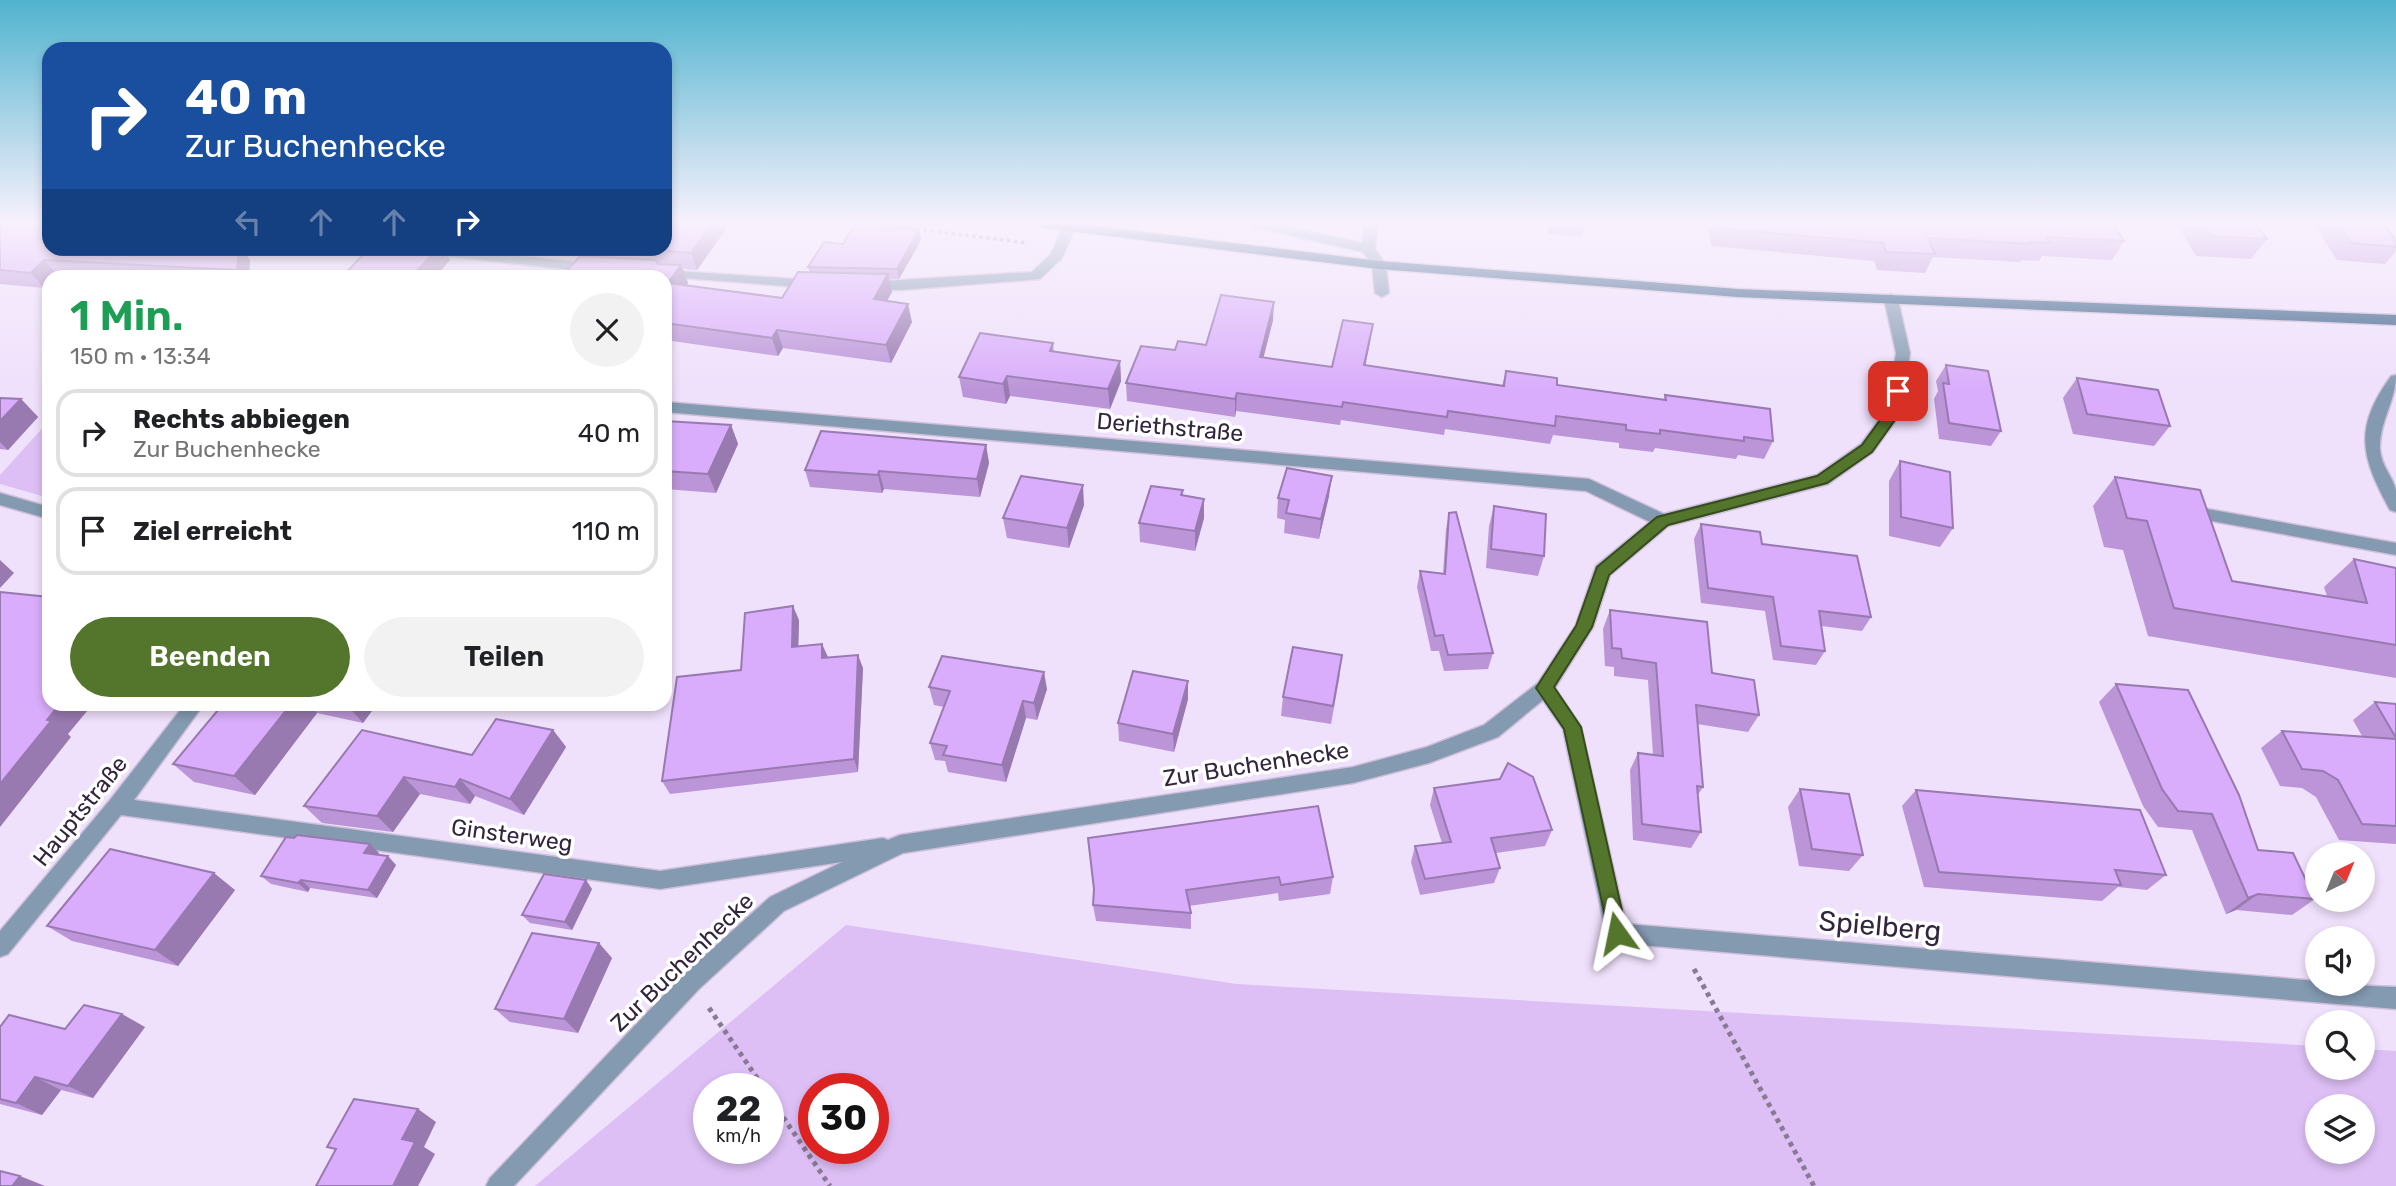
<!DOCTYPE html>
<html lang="de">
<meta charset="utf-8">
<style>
:root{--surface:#fff;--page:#f2f2f2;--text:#202124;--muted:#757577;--line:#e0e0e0;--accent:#54752c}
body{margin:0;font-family:Rubik,sans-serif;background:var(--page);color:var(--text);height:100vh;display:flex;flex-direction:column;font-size:26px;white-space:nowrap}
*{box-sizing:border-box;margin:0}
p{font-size:23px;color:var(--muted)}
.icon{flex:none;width:38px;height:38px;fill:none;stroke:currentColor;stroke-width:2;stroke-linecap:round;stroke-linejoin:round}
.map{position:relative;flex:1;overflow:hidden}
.sheet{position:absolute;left:42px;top:270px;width:630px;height:441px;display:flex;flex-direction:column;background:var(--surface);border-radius:21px;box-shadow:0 4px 10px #0003}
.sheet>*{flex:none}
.banner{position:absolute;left:42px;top:42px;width:630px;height:214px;border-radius:21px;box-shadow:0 4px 10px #0003;background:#1a4fa0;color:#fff;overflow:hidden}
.needle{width:46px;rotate:43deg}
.buttons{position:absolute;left:2305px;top:842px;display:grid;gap:14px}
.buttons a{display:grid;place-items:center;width:70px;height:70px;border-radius:50%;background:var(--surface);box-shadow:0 4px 10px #0003;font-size:35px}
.speed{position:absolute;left:693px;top:1073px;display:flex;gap:14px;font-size:35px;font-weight:700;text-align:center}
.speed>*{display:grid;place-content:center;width:91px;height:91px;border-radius:50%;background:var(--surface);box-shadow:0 4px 10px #0003;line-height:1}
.speed small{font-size:18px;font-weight:400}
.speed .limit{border:10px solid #d22;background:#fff;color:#111}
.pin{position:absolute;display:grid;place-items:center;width:60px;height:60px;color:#fff;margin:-30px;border-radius:14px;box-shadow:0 4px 10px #0006}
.me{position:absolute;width:77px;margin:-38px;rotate:348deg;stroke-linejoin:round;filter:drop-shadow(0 0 5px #0008)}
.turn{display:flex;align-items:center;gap:24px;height:147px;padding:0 28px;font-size:32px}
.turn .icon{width:91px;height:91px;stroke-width:2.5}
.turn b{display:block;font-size:49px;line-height:60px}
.lanes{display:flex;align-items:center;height:66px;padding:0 28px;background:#0003;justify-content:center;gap:35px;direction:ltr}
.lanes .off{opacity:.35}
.round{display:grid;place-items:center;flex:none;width:74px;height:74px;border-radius:37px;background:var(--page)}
.overview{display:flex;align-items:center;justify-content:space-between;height:119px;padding:0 28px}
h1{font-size:42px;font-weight:600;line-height:52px;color:#1e9e55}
.primary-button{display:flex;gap:14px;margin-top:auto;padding:14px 28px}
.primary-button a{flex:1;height:80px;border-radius:42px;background:var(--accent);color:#fff;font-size:28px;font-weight:600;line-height:80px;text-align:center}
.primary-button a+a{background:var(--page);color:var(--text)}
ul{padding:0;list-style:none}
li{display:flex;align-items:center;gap:21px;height:88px;margin:0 14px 10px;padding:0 14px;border:4px solid var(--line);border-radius:21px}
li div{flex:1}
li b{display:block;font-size:26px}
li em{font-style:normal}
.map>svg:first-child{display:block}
</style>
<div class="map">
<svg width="2396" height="1186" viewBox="0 0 2396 1186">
<rect width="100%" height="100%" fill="#efe0fb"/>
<!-- green -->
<g fill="#ddbff5" fill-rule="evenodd">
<polygon points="49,421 49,498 0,484 0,475"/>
<path d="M 846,925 L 1237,984 L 2317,1046 L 2317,1068 L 2362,1068 L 2363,1049 L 2396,1051 L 2396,1186 L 535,1186 ZM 709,1088 L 768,1088 L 768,1148 L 709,1148 ZM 814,1088 L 873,1088 L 873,1148 L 814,1148 ZM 2317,1106 L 2362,1106 L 2362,1152 L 2317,1152 Z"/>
</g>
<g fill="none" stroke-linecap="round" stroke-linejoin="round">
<defs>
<g id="minor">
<polygon points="1064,224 1074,224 1076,227 1062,258 1040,279 901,290 868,290 861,286 868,282 1032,272 1051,254"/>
<polygon points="1251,224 1277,224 1362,243 1364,224 1378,224 1375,249 1386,265 1389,293 1382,297 1375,293 1372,265 1363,252 1253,227"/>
<polygon points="401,248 451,248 592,264 599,268 592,272 408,252"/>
<polygon points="662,270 812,280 819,284 812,288 657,276 657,271"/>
<polygon points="1891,294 1898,299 1910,353 1903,410 1873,452 1828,484 1668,526 1610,575 1593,627 1555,688 1581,727 1626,924 2317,981 2317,984 2396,987 2396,1009 1617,943 1610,940 1606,933 1563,729 1543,700 1498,737 1429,763 1353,783 903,853 784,911 699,989 514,1186 486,1186 490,1178 683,975 770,897 842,862 660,889 121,815 8,954 0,957 0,931 110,800 185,704 204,704 134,800 660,871 883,838 888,840 900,835 1353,767 1427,747 1484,725 1538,683 1576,625 1596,566 1650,522 1586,491 665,412 665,402 1589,479 1664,514 1817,475 1861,444 1887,409 1896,353 1884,299"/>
<path d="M 2396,375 C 2396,401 2379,422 2380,449 C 2381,466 2392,475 2396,490 C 2396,496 2396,505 2396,512 L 2390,510 C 2361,457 2353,429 2391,376 Z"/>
<polygon points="0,493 49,507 49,519 0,505"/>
<polygon points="2185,505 2396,543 2396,555 2179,515 2177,511"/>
</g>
<polygon id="major" points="1037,224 1079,224 1379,261 1738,289 2396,315 2396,325 1738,297 1379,269 1044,228"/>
</defs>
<!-- minor casing -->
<use href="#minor" stroke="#cdbed9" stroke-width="3"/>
<!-- major casing -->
<use href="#major" stroke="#cdbed9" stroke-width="3"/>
<!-- path-far1 -->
<polyline stroke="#897a94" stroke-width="3.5" stroke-dasharray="3.5 3.5" stroke-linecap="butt" points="875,224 1028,243"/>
<!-- path -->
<g stroke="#897a94" stroke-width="5" stroke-dasharray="4.5 4.5" stroke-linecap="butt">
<polyline points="1694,969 1814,1186"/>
<polyline points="709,1008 764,1088"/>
<polyline points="768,1095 830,1186"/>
</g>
<!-- minor -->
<use href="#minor" fill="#849ab1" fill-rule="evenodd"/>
<!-- major -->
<use href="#major" fill="#315a82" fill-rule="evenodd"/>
</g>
<!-- wall -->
<g fill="#bb95d8">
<polygon points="0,224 49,248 242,248 250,260 249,276 76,276 57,275 49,276 49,283 44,288 0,284"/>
<polygon points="1547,224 1585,224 1581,237 1548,234"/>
<polygon points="1708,224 2113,224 2124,241 2112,260 2042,256 2039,261 2021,260 2020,262 1933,257 1925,273 1877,270 1874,261 1711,246"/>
<polygon points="2177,224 2256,224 2267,239 2251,259 2196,256"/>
<polygon points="2314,224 2384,224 2396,241 2396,251 2385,264 2337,260"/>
<polygon points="726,229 697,270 682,269 688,283 686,285 782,298 810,273 808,267 843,244 919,230 921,240 899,279 889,279 892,292 887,301 912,322 891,363 783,348 778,356 665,340 665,276 596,257 592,248 665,248"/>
<polygon points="491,248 567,248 562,253"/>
<polygon points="1273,320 1263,358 1332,367 1370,342 1365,365 1502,386 1506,371 1557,385 1664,400 1665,395 1773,441 1764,459 1738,455 1736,459 1655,448 1653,452 1619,448 1619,443 1553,435 1550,444 1445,429 1444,435 1341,420 1340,425 1236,411 1235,417 1127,401 1126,383 1175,350 1206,345"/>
<polygon points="1053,343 1054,352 1120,361 1121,381 1110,409 1010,396 1006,404 963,397 959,377"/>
<polygon points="1946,365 2001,431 1991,446 1939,439 1934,399 1938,391 1936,381"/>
<polygon points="2077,378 2170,426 2154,446 2073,434 2063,398"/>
<polygon points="0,398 21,399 38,417 8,450 0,449"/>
<polygon points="665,421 731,425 738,444 716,493 665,489"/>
<polygon points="986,445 989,463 980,497 884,489 882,493 810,487 805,470"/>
<polygon points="1900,461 1953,528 1940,547 1889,536 1889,481"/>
<polygon points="2115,477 2232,581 2327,596 2324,587 2354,559 2396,568 2396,678 2148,636 2123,550 2104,547 2093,506"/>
<polygon points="1183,490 1183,495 1204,518 1195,551 1140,542 1139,523"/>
<polygon points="1329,496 1319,539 1284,533 1285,520 1277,518 1278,498"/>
<polygon points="1084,505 1069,548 1007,538 1003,518"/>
<polygon points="1494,506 1544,556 1538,576 1486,568 1489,526"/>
<polygon points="1449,513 1493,653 1488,669 1444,671 1439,651 1431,651 1417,587 1420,571 1443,574 1446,529"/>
<polygon points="1701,524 1871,617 1862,631 1821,626 1825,651 1816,665 1773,660 1765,611 1701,603 1694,539"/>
<polygon points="1610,610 1712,673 1759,715 1748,732 1697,724 1703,787 1698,795 1701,832 1691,848 1633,840 1630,770 1638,753 1653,755 1648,680 1614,676 1614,667 1605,666 1603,629"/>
<polygon points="799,620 798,646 828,658 863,668 858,772 670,794 662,781 741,670"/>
<polygon points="1340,674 1331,724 1281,716 1283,697"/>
<polygon points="2116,684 2258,850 2315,899 2292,915 2236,910 2226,914 2192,830 2158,827 2143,806 2099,702"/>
<polygon points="929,687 1047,689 1037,720 1026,718 1006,782 948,772 945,761 935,760 930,743 944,707 934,705"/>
<polygon points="1188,699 1174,752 1119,741 1118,723"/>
<polygon points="2375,702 2396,704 2396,844 2339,840 2316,797 2302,788 2280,786 2261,748 2282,731 2362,736 2353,720"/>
<polygon points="223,704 377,704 363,723 317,713 255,795 194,782 173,764"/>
<polygon points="553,730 566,747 524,815 475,796 470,804 420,794 393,832 322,823 304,806"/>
<polygon points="1434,788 1552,830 1545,846 1496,853 1500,868 1494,883 1420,895 1411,862 1415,846 1442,843 1430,805"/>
<polygon points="1800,789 1863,855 1849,871 1799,866 1788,807"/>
<polygon points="1916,790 2166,875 2147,890 2118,887 2102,901 1924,887 1902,806"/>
<polygon points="1088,838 1333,877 1330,894 1279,901 1278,893 1189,906 1191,913 1191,929 1096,921 1093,905 1094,889"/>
<polygon points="379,853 378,855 396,865 377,898 310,888 308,892 271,884 261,876"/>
<polygon points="592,889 572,930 530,923 522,915"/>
<polygon points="235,890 178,966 72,941 47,926"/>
<polygon points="612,958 578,1033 510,1022 495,1009"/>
<polygon points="0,1027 65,1029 145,1027 93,1098 61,1090 42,1115 0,1104"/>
</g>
<!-- shaded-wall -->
<g fill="#9879b0">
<polygon points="712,224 725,224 726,229 697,270 691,253"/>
<polygon points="919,230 921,240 899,279 897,269"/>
<polygon points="239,248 242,248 250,260 249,276 242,276 237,270"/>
<polygon points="438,248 444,248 450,260 436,276 412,276"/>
<polygon points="560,248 567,248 562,253"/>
<polygon points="44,260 57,275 56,276 49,276 49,283 44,288 31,273"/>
<polygon points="681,265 688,283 675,301 668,283"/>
<polygon points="888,274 892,292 878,317 874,299"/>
<polygon points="1274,302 1273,320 1259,375 1260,357"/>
<polygon points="908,304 912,322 891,363 886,345"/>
<polygon points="1373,324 1370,342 1362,383 1364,365"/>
<polygon points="777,330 783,348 778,356 772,338"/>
<polygon points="1120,361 1121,381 1110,409 1108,389"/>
<polygon points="1007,376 1010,396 1006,404 1003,384"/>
<polygon points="1237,393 1236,411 1235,417 1235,399"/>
<polygon points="21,399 38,417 8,450 0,442 0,421"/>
<polygon points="731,425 738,444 716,493 708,474"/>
<polygon points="986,445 989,463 980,497 977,479"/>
<polygon points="879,471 884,489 882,493 878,475"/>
<polygon points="1332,476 1329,496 1319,539 1321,519"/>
<polygon points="1083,485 1084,505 1069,548 1067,528"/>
<polygon points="1204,499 1204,518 1195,551 1195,531"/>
<polygon points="0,560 14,573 0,588"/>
<polygon points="793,606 799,620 798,660 792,647"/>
<polygon points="822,644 828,657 822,658"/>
<polygon points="858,655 863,668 858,772 854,759"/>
<polygon points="1044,672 1047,689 1037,720 1034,703"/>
<polygon points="1188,681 1188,699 1174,752 1173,734"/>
<polygon points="1023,701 1026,718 1006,782 1002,765"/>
<polygon points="60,704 93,704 68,734 71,737 0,827 0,784 47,720"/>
<polygon points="291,704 308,704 317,713 255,795 234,776"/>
<polygon points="346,704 377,704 363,723"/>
<polygon points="553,730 566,747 524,815 510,799"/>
<polygon points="404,777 420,794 393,832 377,816"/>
<polygon points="460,779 475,796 470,804 455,787"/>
<polygon points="370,844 379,853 373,861 364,853"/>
<polygon points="388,856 396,865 377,898 368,890"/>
<polygon points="214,873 235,890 178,966 155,950"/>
<polygon points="301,880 310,888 308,892 298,883"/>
<polygon points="586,880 592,889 572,930 565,922"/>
<polygon points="2258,894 2236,910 2226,914 2248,898"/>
<polygon points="599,943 612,958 578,1033 564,1019"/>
<polygon points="122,1014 145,1027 93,1098 68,1086"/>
<polygon points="35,1077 61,1090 42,1115 16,1103"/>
<polygon points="418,1109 436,1122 424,1147 435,1154 418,1186 393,1186 402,1139"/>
<polygon points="20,1176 45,1186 12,1186"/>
</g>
<!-- building -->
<g fill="#d9adfb" stroke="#9879b0" stroke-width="2">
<polygon points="0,224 49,224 49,248 239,248 237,270 44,260 31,273 0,270"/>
<polygon points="665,224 712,224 691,253 635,248 665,248"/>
<polygon points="855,224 871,224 919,230 897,269 808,267 824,242 843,244"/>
<polygon points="1718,224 2113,224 2124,241 2047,237 2050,243 2029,242 2030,244 1928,238 1935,254 1886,252 1883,243 1718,228"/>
<polygon points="2203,224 2256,224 2267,239 2211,236"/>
<polygon points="2339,224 2384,224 2396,241 2396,247 2351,243"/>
<polygon points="369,248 438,248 412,276 343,276"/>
<polygon points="580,256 655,260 658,264 681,265 668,283 782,298 798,272 888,274 874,299 908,304 886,345 777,330 772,338 665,323 665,276 562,276"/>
<polygon points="1221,295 1274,302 1260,357 1332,367 1343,320 1373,324 1364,365 1504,386 1506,371 1557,378 1557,385 1666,400 1665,395 1770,409 1773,441 1744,437 1744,441 1660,430 1660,434 1626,430 1626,425 1556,416 1555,426 1448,411 1447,417 1343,402 1342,407 1237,393 1235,399 1126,383 1141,346 1175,350 1178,341 1206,345"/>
<polygon points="980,333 1053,343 1050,351 1120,361 1108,389 1007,376 1003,384 959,377"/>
<polygon points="1946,365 1988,371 2001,431 1949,423 1943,383 1949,384"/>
<polygon points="2077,378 2158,390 2170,426 2087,414"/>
<polygon points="0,398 21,399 0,421"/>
<polygon points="665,421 731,425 708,474 665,471"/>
<polygon points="821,431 986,445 977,479 879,471 878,475 805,470"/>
<polygon points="1900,461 1950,472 1953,528 1901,517"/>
<polygon points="1287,468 1332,476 1321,519 1286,513 1289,500 1278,498"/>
<polygon points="1021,476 1083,485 1067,528 1003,518"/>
<polygon points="2115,477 2200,490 2232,581 2367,603 2354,559 2396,568 2396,645 2174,608 2147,521 2127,518"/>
<polygon points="1151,486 1183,490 1181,495 1204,499 1195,531 1139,523"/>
<polygon points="1494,506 1546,514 1544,556 1491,549"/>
<polygon points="1456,512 1493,653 1448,655 1443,635 1435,636 1420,571 1445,574 1449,513"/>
<polygon points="1701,524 1760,532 1762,544 1857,556 1871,617 1819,611 1825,651 1781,646 1773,597 1708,588"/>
<polygon points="0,592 49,597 49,704 60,704 47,720 51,721 0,784"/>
<polygon points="793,606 792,647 822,644 822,658 858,655 854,759 662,781 677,677 741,670 745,613"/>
<polygon points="1610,610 1707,622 1712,673 1754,680 1759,715 1696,705 1703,787 1697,786 1701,832 1642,824 1638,753 1663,756 1656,663 1622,658 1621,649 1612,648"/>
<polygon points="1293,647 1342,655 1333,706 1283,697"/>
<polygon points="942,656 1044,672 1034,703 1023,701 1002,765 943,755 947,746 930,743 950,691 929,687"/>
<polygon points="1133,671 1188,681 1173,734 1118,723"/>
<polygon points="2116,684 2188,690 2239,795 2258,850 2293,853 2315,899 2258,894 2248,898 2212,814 2178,811 2162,789"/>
<polygon points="2375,702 2396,704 2396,738"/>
<polygon points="223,704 291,704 234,776 173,764"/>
<polygon points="496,719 553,730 510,799 460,779 455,787 404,777 377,816 304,806 362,730 472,755"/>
<polygon points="2282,731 2396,739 2396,826 2362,824 2338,780 2323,771 2302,769"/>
<polygon points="1508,763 1533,777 1552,830 1491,838 1500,868 1425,879 1415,846 1451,842 1434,788 1500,779"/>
<polygon points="1800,789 1849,794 1863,855 1812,849"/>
<polygon points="1916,790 2140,810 2166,875 2115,870 2121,885 1939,872"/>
<polygon points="1318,806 1333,877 1281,885 1279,877 1186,890 1191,913 1093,905 1094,889 1088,838"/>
<polygon points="297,835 370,844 364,853 388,856 368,890 301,880 298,883 261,876 286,837 294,838"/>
<polygon points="110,849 214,873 155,950 47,926"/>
<polygon points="544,874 586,880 565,922 522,915"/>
<polygon points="532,933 599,943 564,1019 495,1009"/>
<polygon points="84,1005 122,1014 68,1086 35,1077 16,1103 0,1099 0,1027 9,1015 65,1029"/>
<polygon points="354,1099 418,1109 402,1139 415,1142 393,1186 316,1186 336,1149 327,1147"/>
<polygon points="0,1171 20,1176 12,1186 0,1186"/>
</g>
<!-- sky -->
<linearGradient id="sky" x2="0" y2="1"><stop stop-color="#51b3cf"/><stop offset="0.57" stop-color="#f8f1fd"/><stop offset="1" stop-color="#f8f1fd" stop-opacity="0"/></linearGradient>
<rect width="2396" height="390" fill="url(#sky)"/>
<!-- route -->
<polygon fill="#54752c" stroke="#374c1d" stroke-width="2" points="1898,387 1905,391 1902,410 1872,452 1827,483 1668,525 1609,575 1592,627 1554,687 1581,727 1627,933 1624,939 1617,942 1610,939 1564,729 1536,688 1576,626 1597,567 1657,517 1817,476 1862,445 1888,409 1891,391"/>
<g text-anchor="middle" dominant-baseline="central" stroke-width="7" stroke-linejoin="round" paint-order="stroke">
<!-- street labels -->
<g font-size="23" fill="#33253e" stroke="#fff">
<text transform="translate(1170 427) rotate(5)">Deriethstraße</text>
<text transform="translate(1256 764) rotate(-9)">Zur Buchenhecke</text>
<text transform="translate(80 811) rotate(-51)">Hauptstraße</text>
<text transform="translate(512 835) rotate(8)">Ginsterweg</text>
<text transform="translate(682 962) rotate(-44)">Zur Buchenhecke</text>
</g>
<!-- near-street labels -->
<g font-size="28" fill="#33253e" stroke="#fff">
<text transform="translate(1880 926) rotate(5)">Spielberg</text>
</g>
</g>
</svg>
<div class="buttons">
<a><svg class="needle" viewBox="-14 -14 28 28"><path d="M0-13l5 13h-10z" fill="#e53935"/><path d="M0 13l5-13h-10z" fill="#757577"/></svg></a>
<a><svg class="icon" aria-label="sound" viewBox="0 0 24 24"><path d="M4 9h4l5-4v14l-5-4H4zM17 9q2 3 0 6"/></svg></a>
<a><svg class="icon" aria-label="search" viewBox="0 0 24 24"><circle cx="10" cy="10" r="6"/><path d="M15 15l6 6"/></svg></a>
<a><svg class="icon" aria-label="layers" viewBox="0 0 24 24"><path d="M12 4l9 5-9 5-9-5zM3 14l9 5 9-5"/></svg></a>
</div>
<div class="speed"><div>22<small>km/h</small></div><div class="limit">30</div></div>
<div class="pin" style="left:1898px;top:391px;background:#d93025"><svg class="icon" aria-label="arrive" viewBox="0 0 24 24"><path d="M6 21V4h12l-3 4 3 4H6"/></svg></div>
<svg class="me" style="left:1617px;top:933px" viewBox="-20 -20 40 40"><path d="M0-17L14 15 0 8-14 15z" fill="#54752c" stroke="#fff" stroke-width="4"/></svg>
<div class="banner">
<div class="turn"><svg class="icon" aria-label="right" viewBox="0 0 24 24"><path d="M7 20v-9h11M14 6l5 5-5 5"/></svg><div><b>40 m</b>Zur Buchenhecke</div></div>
<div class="lanes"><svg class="icon off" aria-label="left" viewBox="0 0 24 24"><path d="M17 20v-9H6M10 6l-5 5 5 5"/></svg><svg class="icon off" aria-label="ahead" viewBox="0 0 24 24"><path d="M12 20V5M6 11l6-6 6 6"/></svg><svg class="icon off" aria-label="ahead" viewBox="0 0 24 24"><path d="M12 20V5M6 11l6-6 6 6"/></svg><svg class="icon" aria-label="right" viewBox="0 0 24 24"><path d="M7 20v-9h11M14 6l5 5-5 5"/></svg></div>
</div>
<section class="sheet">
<div class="overview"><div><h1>1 Min.</h1><p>150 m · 13:34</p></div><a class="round"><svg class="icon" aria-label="close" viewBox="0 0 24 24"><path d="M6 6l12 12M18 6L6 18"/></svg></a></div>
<ul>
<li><svg class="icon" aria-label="right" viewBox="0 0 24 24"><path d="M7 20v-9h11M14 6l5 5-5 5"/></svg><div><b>Rechts abbiegen</b><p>Zur Buchenhecke</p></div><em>40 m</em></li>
<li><svg class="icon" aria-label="arrive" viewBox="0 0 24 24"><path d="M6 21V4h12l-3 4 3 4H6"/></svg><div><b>Ziel erreicht</b></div><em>110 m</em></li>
</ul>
<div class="primary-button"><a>Beenden</a><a>Teilen</a></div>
</section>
</div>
